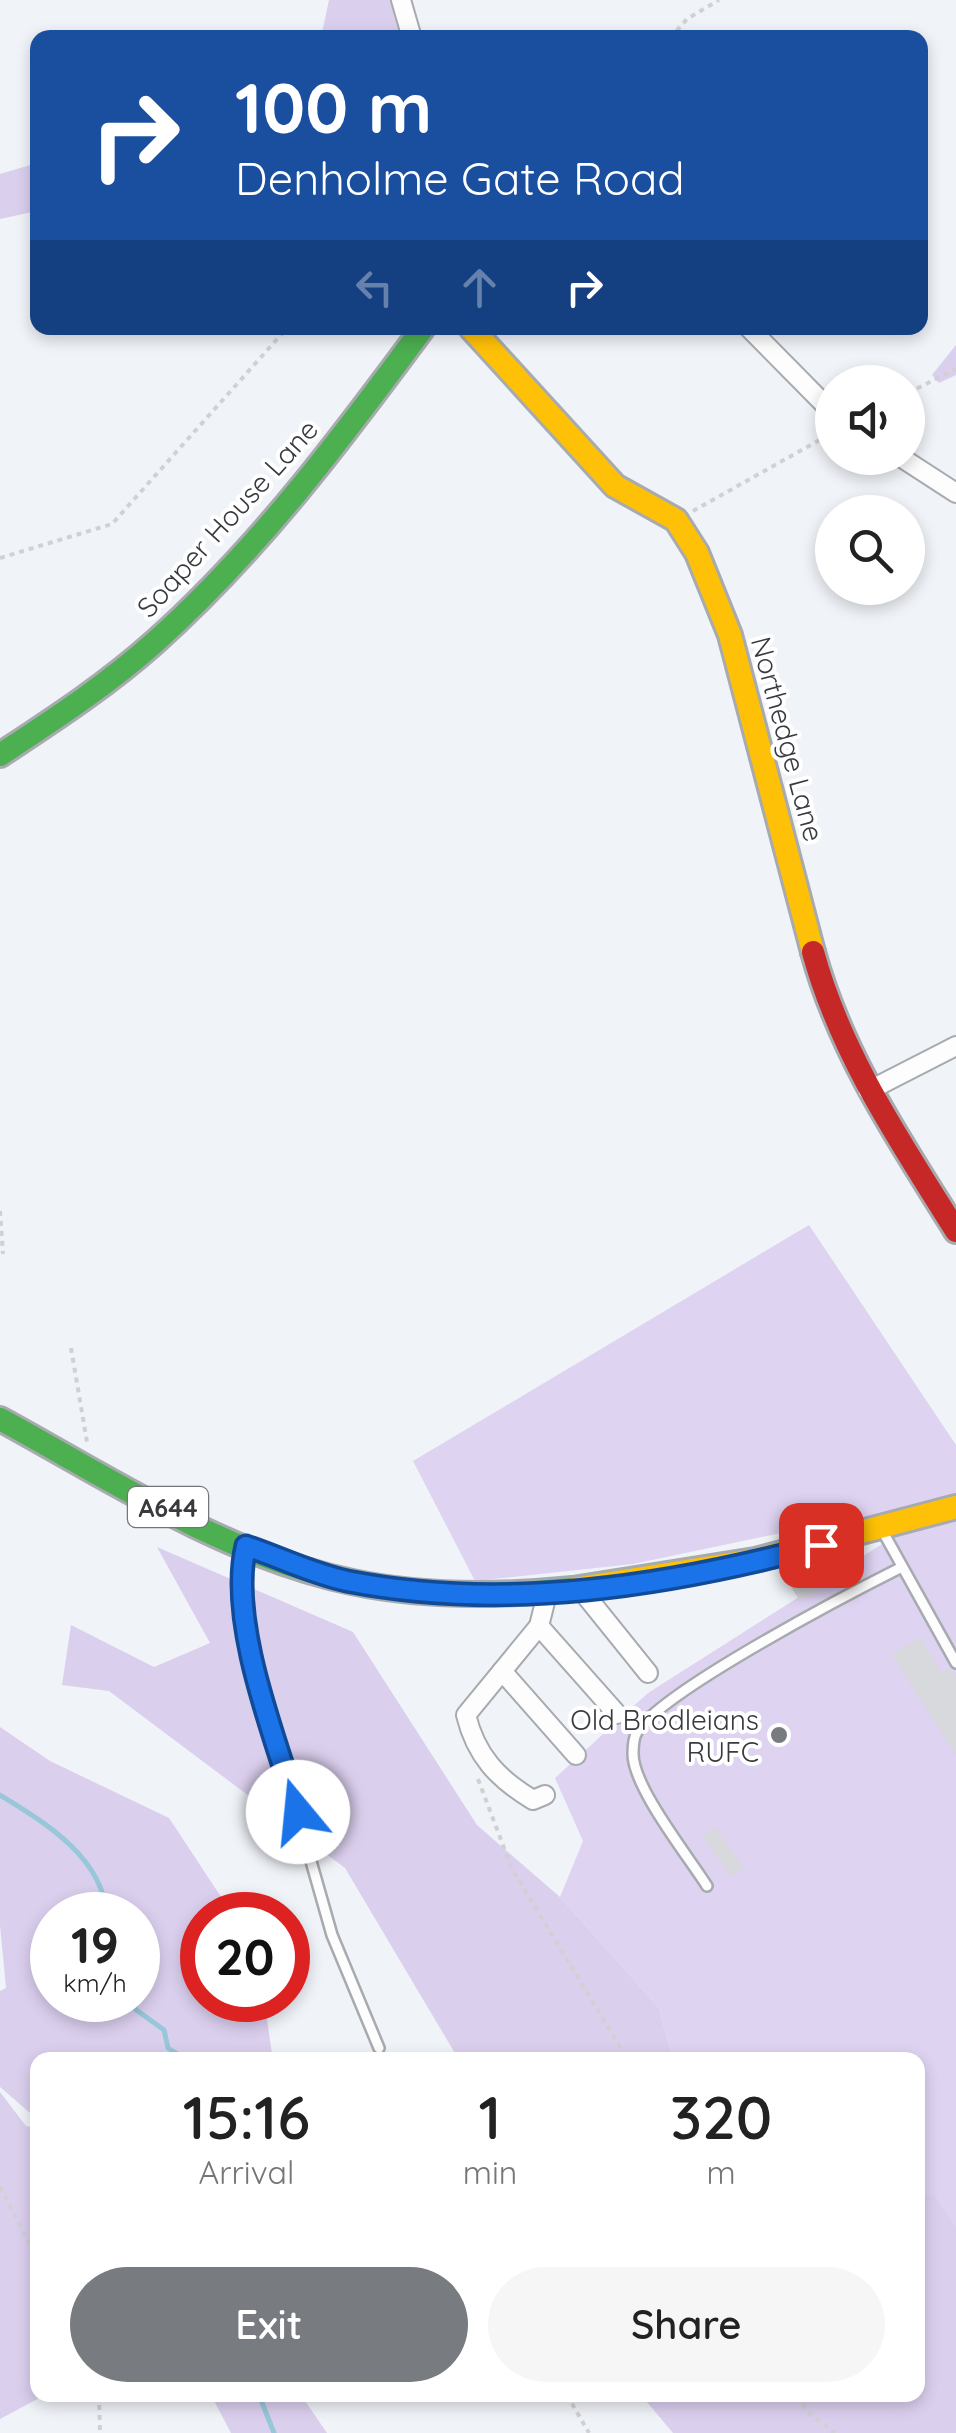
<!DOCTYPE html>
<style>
:root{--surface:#fff;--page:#f6f6f6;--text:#222;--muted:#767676;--accent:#787b7f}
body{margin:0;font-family:Quicksand,sans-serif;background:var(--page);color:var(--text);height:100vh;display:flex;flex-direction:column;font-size:38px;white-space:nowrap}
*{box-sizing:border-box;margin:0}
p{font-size:32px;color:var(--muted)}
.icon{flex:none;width:55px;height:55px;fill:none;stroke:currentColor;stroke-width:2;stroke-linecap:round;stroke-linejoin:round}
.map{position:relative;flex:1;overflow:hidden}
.details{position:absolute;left:30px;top:2052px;width:895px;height:350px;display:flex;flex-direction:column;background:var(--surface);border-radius:20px;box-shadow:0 5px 15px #0003}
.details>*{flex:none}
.banner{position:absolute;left:30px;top:30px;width:898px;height:305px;border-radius:20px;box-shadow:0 5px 15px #0003;background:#1a4fa0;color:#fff;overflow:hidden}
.buttons{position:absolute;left:815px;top:365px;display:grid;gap:20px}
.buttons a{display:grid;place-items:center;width:110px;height:110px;border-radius:50%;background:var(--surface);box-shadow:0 5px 15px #0003;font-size:50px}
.speed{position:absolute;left:30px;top:1892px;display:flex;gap:20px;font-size:50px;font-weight:700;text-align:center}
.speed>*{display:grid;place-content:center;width:130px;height:130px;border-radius:50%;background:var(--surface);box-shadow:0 5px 15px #0003;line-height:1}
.speed small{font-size:25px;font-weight:400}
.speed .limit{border:15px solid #d22;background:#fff;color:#111}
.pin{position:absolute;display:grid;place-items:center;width:85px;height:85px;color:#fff;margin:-42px;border-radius:20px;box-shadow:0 5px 15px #0006}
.me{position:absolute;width:110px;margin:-55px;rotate:343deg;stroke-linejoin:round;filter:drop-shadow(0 0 8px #0008)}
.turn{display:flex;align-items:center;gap:35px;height:210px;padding:0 40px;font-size:45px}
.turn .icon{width:130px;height:130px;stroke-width:2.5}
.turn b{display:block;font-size:70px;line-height:85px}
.lanes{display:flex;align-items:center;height:95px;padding:0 40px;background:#0003;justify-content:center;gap:50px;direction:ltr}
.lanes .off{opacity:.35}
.eta{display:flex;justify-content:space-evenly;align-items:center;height:170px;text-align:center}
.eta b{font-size:60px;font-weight:600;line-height:70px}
.action{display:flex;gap:20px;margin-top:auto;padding:20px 40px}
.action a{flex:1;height:115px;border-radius:60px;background:var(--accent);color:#fff;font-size:40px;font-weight:600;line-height:115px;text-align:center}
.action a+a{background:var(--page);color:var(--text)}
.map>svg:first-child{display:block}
</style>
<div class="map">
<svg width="956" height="2433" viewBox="0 0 956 2433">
<rect width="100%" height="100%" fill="#f0f3f8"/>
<!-- green -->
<polygon fill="#ded3f1" points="809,1225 956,1445 956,2226 934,2196 918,2196 918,2060 673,2060 659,2008 560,1897 583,1841 555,1778 648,1693 882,1544 857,1517 633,1564 475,1581 413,1461"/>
<!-- forest -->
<g fill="#dbcfee" fill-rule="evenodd">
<polygon points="329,0 394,0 407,38 321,38"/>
<polygon points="37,163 37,211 0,219 0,174"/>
<polygon points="956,345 956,375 939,383 932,375"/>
<polygon points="157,1547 353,1632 477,1825 560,1897 659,2008 673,2060 459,2060 345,1868 109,1691 62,1685 71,1625 154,1667 210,1643"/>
<path d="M 0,1727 L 50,1761 L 169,1818 L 233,1915 L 202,1915 L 202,2000 L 264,2000 L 273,2060 L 38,2060 L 37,2119 L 0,2087 L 0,1991 L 6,1988 L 0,1925 ZM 138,1915 L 138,2000 L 52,2000 L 52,1915 Z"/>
<polygon points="0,2092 26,2126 37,2128 38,2395 45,2395 0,2419"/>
<polygon points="934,2195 956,2226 956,2433 673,2433 641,2395 918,2395 918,2196"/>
<polygon points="211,2395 301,2395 327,2433 231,2433"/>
</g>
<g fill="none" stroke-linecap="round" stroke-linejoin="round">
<!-- stream -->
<g stroke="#97c7d9" stroke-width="5">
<path d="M 0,1795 C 45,1823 102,1856 107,1915"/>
<polyline points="138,1988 138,1994"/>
<polyline points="137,2000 135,2009 164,2030 168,2048 187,2060"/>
<polyline points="259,2395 274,2433"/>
</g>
</g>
<!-- building -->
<g fill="#d7d9dd">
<polygon points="824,1566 833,1581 799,1600 790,1585"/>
<polygon points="920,1637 942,1673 949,1668 956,1678 956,1755 892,1655"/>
<polygon points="715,1827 744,1868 731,1877 702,1836"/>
</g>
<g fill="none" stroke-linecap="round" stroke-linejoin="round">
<defs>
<g id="lane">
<polyline points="882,1530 956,1663"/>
<polyline points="246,1548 239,1575 245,1629 332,1935 379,2048"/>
<path d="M 707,1886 C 688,1856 633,1787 633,1754 C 633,1748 634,1737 637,1732 C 662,1691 852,1592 902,1567"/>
</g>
<g id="street">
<polyline points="401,0 412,38"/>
<polyline points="749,328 832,412"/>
<polyline points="902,458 956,493"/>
<polyline points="868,1091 956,1046"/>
<polyline points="582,1591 648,1673"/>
<polyline points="547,1594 539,1626 617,1714"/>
<path d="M 539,1626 L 466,1715 C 476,1756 498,1779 533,1800 L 545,1795"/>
<polyline points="502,1671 576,1755"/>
</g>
<g id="fast">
<path d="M 0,755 C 53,720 107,685 155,642 C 258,550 341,439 423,328"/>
<path d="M 0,1419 C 112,1480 226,1556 352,1582 C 423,1597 502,1596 573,1589"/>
</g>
<g id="slow">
<polyline points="471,328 615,486 676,520 697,553 730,635 813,952"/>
<polyline points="573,1589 755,1560 956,1507"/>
</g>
<path id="jam" d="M 813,952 C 841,1055 900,1141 956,1231"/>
</defs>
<!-- lane casing -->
<use href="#lane" stroke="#a7aaae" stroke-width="14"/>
<!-- street casing -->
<use href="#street" stroke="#a7aaae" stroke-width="22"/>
<!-- fast casing -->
<use href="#fast" stroke="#a7aaae" stroke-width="28"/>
<!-- slow casing -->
<use href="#slow" stroke="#a7aaae" stroke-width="28"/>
<!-- jam casing -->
<use href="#jam" stroke="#a7aaae" stroke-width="28"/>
<!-- path -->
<g stroke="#d1d1d3" stroke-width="4" stroke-dasharray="5 5" stroke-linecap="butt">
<polyline points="670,38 687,19 719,0"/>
<polyline points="908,393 956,369"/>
<polyline points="693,511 832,433"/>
<polyline points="0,558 112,524 287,328"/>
<polyline points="0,1211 3,1254"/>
<polyline points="71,1348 87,1442"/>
<polyline points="478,1779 512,1869 628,2060"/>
<polyline points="0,2187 38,2260"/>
<polyline points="99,2395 100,2433"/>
<polyline points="567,2395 589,2433"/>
<polyline points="798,2395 806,2411 835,2433"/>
</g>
<!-- lane -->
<use href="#lane" stroke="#fdfdfe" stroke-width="9"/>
<!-- street -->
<use href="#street" stroke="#fdfdfe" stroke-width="18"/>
<!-- fast -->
<use href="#fast" stroke="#4caf50" stroke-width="22"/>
<!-- slow -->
<use href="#slow" stroke="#ffc107" stroke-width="22"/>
<!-- jam -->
<use href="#jam" stroke="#c62828" stroke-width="22"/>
</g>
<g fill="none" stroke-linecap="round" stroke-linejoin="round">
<defs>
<path id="route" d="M 298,1812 C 275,1738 228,1621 246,1546 C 279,1557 313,1574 347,1581 C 504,1612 669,1586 821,1545"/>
</defs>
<!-- route casing -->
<use href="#route" stroke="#114b97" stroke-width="25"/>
<!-- route -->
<use href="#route" stroke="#1a73e8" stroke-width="18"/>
</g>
<!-- markers -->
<circle fill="#787b7f" stroke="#fff" stroke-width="4" cx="779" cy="1735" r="10"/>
<g text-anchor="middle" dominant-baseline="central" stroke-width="8" stroke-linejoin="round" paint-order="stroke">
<!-- shield labels -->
<rect fill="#fff" stroke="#747578" stroke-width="2.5" x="128" y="1487" width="80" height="40" rx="8"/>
<g font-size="25" font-weight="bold" fill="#383a3e">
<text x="168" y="1507">A644</text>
</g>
<!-- street labels -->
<g font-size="28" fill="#383a3e" stroke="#fff">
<text transform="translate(227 518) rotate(-48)">Soaper House Lane</text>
<text transform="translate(788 739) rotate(75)">Northedge Lane</text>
</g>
<!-- poi labels -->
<g font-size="28" fill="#383a3e" stroke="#fff" text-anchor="end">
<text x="759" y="1719">Old Brodleians<tspan x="759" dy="32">RUFC</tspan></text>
</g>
</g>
</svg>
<div class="buttons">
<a><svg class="icon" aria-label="sound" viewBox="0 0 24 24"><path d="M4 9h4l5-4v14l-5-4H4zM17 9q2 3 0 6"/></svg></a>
<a><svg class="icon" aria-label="search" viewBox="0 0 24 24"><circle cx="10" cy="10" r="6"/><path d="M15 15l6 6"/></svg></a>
</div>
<div class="speed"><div>19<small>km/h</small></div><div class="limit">20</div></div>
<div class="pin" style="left:821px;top:1545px;background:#d93025"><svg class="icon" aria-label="arrive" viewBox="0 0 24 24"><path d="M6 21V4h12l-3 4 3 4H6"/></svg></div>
<svg class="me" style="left:298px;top:1812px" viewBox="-20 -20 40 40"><circle r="19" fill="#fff"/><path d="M0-13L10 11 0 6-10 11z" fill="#1a73e8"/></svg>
<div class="banner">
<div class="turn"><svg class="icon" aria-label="right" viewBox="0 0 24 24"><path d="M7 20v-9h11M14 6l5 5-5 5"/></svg><div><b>100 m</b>Denholme Gate Road</div></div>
<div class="lanes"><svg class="icon off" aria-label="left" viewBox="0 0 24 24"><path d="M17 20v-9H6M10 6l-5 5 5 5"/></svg><svg class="icon off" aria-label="ahead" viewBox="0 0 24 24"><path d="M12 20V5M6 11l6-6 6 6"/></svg><svg class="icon" aria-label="right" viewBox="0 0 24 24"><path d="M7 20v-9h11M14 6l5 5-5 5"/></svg></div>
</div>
<section class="details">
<div class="eta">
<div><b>15:16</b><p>Arrival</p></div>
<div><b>1</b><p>min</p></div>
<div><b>320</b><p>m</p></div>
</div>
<div class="action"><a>Exit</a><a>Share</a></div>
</section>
</div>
